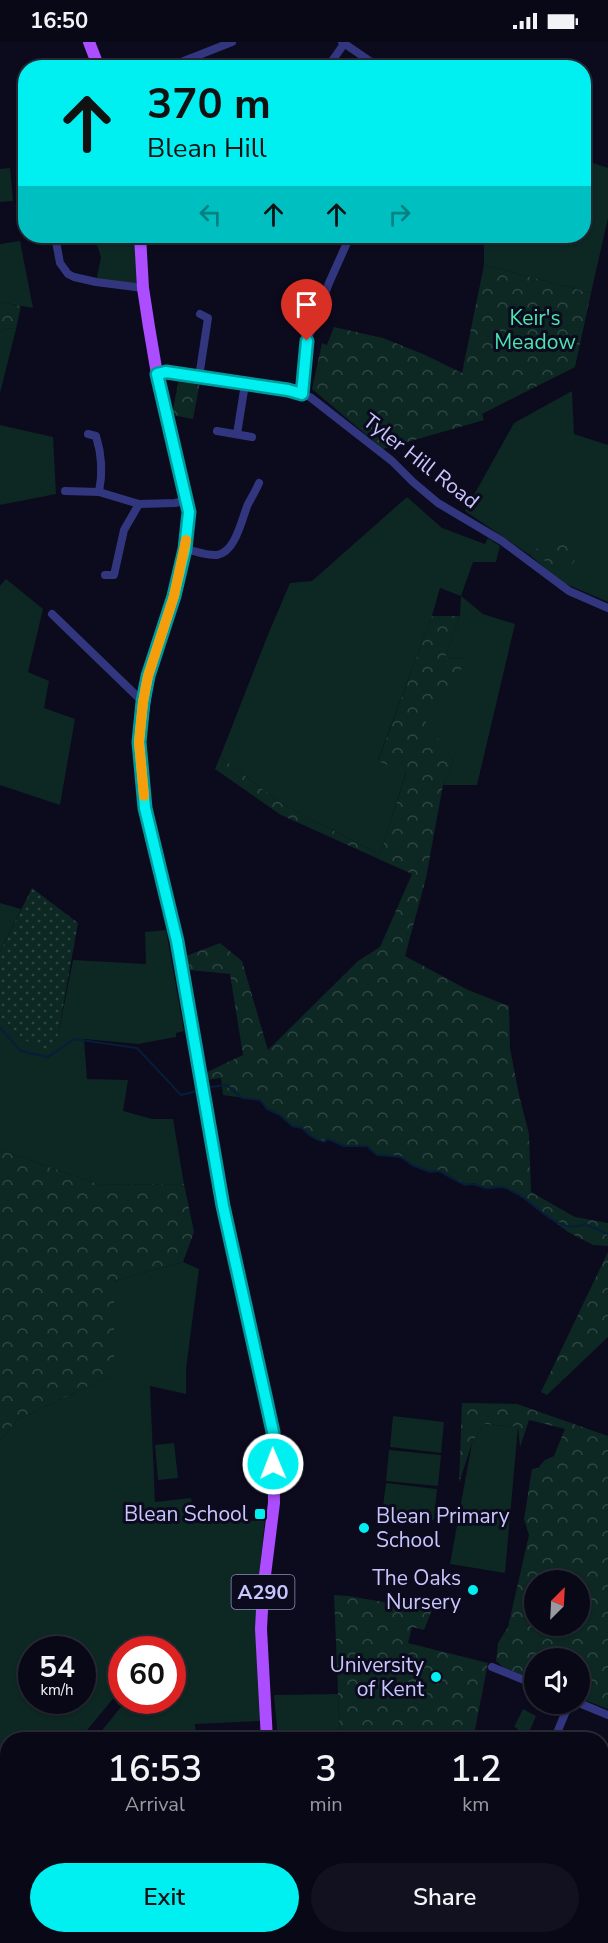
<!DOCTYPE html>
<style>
:root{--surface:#090816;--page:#12111f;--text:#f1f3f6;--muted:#999aa1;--line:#292935;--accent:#00eff1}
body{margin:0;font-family:"Nunito Sans",sans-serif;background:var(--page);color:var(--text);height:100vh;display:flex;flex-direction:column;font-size:22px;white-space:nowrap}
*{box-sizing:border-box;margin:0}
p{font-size:20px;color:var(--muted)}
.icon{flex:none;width:33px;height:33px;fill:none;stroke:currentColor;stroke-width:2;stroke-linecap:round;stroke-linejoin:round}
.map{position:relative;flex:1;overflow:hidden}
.sheet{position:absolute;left:0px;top:1690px;width:609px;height:212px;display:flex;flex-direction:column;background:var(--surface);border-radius:24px 24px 0 0;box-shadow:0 2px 4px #0004,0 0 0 2px var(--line)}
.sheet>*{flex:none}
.banner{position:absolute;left:18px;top:18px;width:573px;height:183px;border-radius:24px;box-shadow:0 2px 4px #0004,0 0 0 2px var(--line);background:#00eff1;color:#111;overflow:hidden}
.needle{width:39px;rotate:24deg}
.fabs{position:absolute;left:524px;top:1528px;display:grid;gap:12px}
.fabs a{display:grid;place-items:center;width:66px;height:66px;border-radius:50%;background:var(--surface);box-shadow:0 2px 4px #0004,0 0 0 2px var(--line);font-size:30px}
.speed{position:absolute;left:18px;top:1594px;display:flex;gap:12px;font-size:30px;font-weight:700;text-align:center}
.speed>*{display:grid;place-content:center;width:78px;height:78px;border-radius:50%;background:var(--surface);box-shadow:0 2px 4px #0004,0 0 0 2px var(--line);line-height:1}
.speed small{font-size:15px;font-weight:400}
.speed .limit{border:9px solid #d22;background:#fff;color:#111}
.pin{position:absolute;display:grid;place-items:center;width:51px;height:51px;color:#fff;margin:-62px -26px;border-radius:50% 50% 50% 0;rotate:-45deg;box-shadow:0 0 6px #0007}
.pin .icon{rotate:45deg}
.me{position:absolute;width:66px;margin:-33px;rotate:359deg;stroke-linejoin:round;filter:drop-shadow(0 0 4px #0008)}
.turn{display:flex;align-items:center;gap:21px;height:126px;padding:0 30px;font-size:27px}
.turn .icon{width:78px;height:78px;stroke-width:2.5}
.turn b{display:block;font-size:42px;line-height:51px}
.lanes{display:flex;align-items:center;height:57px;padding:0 30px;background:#0003;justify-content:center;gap:30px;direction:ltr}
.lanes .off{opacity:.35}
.eta{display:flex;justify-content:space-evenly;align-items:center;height:102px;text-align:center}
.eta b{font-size:36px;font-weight:600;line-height:42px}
.action{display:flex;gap:12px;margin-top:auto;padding:12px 30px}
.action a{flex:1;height:69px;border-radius:36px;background:var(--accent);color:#111;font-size:24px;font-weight:600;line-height:69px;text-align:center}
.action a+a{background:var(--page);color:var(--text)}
.status{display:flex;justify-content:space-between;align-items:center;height:42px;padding:0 30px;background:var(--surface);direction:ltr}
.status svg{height:16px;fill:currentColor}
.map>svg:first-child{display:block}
</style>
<div class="status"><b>16:50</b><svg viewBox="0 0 49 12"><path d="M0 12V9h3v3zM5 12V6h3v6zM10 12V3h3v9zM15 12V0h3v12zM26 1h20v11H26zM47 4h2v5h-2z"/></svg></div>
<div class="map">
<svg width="608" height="1901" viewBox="0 0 608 1901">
<defs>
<pattern id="forest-crowns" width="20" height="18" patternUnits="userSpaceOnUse" patternTransform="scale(1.5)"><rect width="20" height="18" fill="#0d2723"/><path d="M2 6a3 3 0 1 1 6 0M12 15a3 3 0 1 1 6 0" fill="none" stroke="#2f4544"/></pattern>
<pattern id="garden-dots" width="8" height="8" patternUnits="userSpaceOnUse" patternTransform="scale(1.5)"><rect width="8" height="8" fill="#0d2723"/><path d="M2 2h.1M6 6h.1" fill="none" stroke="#2f4544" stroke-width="1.8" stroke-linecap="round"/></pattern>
</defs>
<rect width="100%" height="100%" fill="#0c0a1d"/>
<!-- grass -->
<g fill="#0d2723" fill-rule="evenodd">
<polygon points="584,118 608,126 608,176 591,251 484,223 484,194 584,194"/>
<polygon points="10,126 13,159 0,160 0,127"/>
<polygon points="100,194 140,194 143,246 96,240 101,215 97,203"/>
<polygon points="20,199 33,266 0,260 0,202"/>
<polygon points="5,286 16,287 0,351 0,291"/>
<polygon points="572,349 574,392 608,403 608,560 559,539 531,514 465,469 514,381"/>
<polygon points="0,383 53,395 56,452 0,463"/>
<polygon points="407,455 442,486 485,502 488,496 500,504 496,520 473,520 461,554 483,572 515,582 477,743 443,743 454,719 422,676 468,617 445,616 460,574 461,554 440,546 432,574 378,718 406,730 380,813 281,761 220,715 267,595 290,541 312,539"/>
<polygon points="6,537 43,567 28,630 49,639 44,666 75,677 60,763 0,743 0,544"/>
<polygon points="0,861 21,867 0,910"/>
<polygon points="166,888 184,989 176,991 176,995 138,1002 84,997 87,1037 128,1038 123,1069 152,1077 173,1077 184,1142 101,1143 0,1108 0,975 23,997 58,993 73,918 146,922 145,890"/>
<path d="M 183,1220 L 199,1227 L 186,1327 L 186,1352 L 150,1344 L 155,1460 L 191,1456 L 196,1481 L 265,1478 L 259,1533 L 261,1679 L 195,1682 L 196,1698 L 94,1698 L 126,1659 L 172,1659 L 172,1608 L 122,1608 L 121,1647 L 79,1698 L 8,1698 L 7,1720 L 0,1708 L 0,1399 L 17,1378 L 114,1332 L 114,1239 ZM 32,1608 L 82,1608 L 82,1659 L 32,1659 Z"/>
<polygon points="393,1374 444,1380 441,1411 390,1405"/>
<polygon points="484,1382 518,1385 505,1531 450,1522 472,1401"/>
<polygon points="174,1401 178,1436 158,1438 155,1403"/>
<polygon points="389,1408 441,1413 438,1444 386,1439"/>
<polygon points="386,1441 437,1447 434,1478 382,1472"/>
<polygon points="338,1652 340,1698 278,1698 274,1653"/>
<polygon points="523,1667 536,1674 526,1698 521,1698 517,1686 514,1685"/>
</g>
<!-- forest -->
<g fill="url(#forest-crowns)" fill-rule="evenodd">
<polygon points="484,223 591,251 575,325 482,372 484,378 383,407 312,347 322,301 327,303 334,285 383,296 423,312 462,331"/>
<polygon points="0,260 21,264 16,287 5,286 0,291"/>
<polygon points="179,336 200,340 193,377 172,373"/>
<polygon points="561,493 580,506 570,528 548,523 536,507"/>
<path d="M 432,574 L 460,574 L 445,616 L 469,617 L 423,676 L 454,719 L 443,743 L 426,836 L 405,914 L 468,948 L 509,964 L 510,1006 L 519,1053 L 529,1092 L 531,1150 L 575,1175 L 608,1181 L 608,1204 L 593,1203 L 568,1190 L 523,1156 L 503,1145 L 485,1146 L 473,1141 L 465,1143 L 439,1129 L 430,1130 L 412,1123 L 401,1115 L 377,1113 L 367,1104 L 344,1104 L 328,1097 L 324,1100 C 313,1097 309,1094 302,1086 L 292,1084 L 280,1073 L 267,1067 L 260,1058 L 223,1053 L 221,1036 L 206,1038 L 205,1031 L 243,1013 L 230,932 L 189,928 L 186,914 L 220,901 L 242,919 L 268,1008 L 358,919 L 380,905 L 412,832 L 281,773 L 215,727 L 220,715 L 281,761 L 380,813 L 406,731 L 378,719 Z"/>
<polygon points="0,1108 101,1143 184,1142 194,1190 183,1220 114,1239 114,1332 17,1378 0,1399"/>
<polygon points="608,1210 608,1295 547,1353 541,1350"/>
<path d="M 462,1361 L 517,1362 L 608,1394 L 608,1667 L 579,1656 L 579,1617 L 534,1617 L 534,1638 L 503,1625 L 496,1619 L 498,1601 L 508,1585 L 529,1493 L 524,1477 L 532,1427 L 538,1426 L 545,1418 L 554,1414 L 565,1387 L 529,1378 L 520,1405 L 518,1385 L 484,1382 L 472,1401 L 459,1441 ZM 534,1539 L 579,1539 L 579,1584 L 534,1584 Z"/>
<polygon points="334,1553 348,1554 432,1568 424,1588 412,1585 408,1601 488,1621 473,1698 340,1698"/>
</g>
<!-- garden -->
<g fill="url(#garden-dots)">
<polygon points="32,846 78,881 58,993 46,1009 23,997 0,975 0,910"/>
<polygon points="298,1895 356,1895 357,1901 299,1901"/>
</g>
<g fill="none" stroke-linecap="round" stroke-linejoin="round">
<!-- stream -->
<g stroke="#061e3a" stroke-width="2">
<polyline points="0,986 21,1009 48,1015 74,997 137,1006 181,1053 197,1049"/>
<path d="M 210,1045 L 227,1043 L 242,1056 L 260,1058 L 267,1067 L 280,1073 L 292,1084 L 302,1086 C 309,1093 313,1097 324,1100 L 328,1097 L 344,1104 L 367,1104 L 377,1113 L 401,1115 L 412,1123 L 430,1130 L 439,1129 L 465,1143 C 475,1140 478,1145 487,1146 C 492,1146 497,1145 502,1145 C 530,1150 554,1196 585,1182 L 608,1192"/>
</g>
<!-- minor -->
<g stroke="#32367f" stroke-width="8">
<polyline points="342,0 380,26"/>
<polyline points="166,26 232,0"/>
<polyline points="327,26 344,2"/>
<polyline points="55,194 60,221 68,232 74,235 96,240 143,246"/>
<polyline points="157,332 166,330 288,348 310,355 392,419 413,440 438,461 502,499 569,549 608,566"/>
<polyline points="199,335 208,276 200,272"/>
<polyline points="302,352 307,299 329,241 350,194"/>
<polyline points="217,389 252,395"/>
<path d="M 88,392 L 96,394 C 102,413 103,430 99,450"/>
<polyline points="237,392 245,342"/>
<polyline points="65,449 99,450 139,462 175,461 187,458"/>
<path d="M 185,507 C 195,509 207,514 217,513 C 236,510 242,476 248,462 C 252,455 256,448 259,441"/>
<polyline points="105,533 114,533 124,488 139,462"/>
<polyline points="52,572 143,660"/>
<polyline points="492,1625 534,1642"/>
<polyline points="579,1661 608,1673"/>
<polyline points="554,1698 569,1662"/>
<polyline points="0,1722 8,1756"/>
<polyline points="602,1746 608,1748"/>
<polyline points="0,1823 8,1826"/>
<polyline points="602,1865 608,1848"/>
<polyline points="190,1894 197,1901"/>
<polyline points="598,1894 607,1901"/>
<polyline points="48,1901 50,1894"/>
<polyline points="525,1901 543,1896 572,1894"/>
</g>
<!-- primary -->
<g stroke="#ac4dff" stroke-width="12">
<polyline points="89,0 99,26"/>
<polyline points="140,194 143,246 149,285 157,332 189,470 185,507 174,554 148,634 139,700 145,766 177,899 223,1164 273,1390 274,1461 263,1549 261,1587 267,1698"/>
<polyline points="288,1894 289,1901"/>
</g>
</g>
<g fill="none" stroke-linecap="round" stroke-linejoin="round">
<defs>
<polyline id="route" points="273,1422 273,1390 268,1367 223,1164 177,899 145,766 139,700 143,660 148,634 174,554 185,507 189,470 157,332 166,330 288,348 302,352 307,299"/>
</defs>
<!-- route casing -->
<use href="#route" stroke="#009b9d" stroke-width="15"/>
<!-- route -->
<use href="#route" stroke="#00eff1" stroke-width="10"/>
<!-- slow -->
<polyline stroke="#f59e0b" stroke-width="10" points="144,754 139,700 143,660 148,634 174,554 186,498"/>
</g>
<!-- markers -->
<g fill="#00eff1" stroke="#0c0a1d" stroke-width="2">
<rect x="254" y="1466" width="12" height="12" rx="3"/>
<circle cx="364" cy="1486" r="6"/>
<circle cx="473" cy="1548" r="6"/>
<circle cx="436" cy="1635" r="6"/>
</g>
<g text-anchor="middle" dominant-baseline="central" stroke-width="6" stroke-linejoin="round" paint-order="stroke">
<!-- shield labels -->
<rect fill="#0c0a1d" stroke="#8f8ebb" stroke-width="1.5" x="231.5" y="1533" width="63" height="34" rx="4.5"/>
<g font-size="20" font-weight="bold" fill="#c7c6ff">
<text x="263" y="1550">A290</text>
</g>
<!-- park labels -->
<g font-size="21" fill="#4ce5b0" stroke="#0c0a1d">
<text x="535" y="276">Keir's<tspan x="535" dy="24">Meadow</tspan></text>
</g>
<!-- street labels -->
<g font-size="21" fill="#c7c6ff" stroke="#0c0a1d">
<text transform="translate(421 419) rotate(38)">Tyler Hill Road</text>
</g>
<!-- poi labels -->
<g font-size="21" fill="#c7c6ff" stroke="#0c0a1d" text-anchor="end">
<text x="248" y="1472">Blean School</text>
<text x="376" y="1474" text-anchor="start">Blean Primary<tspan x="376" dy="24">School</tspan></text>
<text x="461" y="1536">The Oaks<tspan x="461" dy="24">Nursery</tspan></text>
<text x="424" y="1623">University<tspan x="424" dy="24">of Kent</tspan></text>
</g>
</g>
</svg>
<div class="fabs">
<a><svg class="needle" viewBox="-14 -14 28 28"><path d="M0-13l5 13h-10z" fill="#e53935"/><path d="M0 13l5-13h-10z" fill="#999aa1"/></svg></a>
<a><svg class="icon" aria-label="sound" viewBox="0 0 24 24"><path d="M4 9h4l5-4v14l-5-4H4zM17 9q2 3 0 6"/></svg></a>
</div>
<div class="speed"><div>54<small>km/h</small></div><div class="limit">60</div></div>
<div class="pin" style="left:307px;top:299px;background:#d93025"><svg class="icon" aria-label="arrive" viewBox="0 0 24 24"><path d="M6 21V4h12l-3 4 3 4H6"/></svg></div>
<svg class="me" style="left:273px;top:1422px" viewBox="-20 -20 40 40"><circle r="17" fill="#00eff1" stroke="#fff" stroke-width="3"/><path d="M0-11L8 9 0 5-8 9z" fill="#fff"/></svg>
<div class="banner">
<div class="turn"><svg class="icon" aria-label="ahead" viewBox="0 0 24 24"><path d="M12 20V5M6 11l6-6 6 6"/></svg><div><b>370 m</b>Blean Hill</div></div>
<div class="lanes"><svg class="icon off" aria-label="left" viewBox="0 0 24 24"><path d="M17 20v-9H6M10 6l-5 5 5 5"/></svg><svg class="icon" aria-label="ahead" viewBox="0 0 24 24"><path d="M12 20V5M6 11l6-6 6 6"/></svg><svg class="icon" aria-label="ahead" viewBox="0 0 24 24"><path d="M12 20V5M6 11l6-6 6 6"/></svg><svg class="icon off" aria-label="right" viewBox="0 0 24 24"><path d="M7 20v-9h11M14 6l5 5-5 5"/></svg></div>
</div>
<section class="sheet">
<div class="eta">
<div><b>16:53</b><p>Arrival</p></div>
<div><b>3</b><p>min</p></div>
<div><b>1.2</b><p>km</p></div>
</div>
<div class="action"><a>Exit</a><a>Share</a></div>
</section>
</div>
